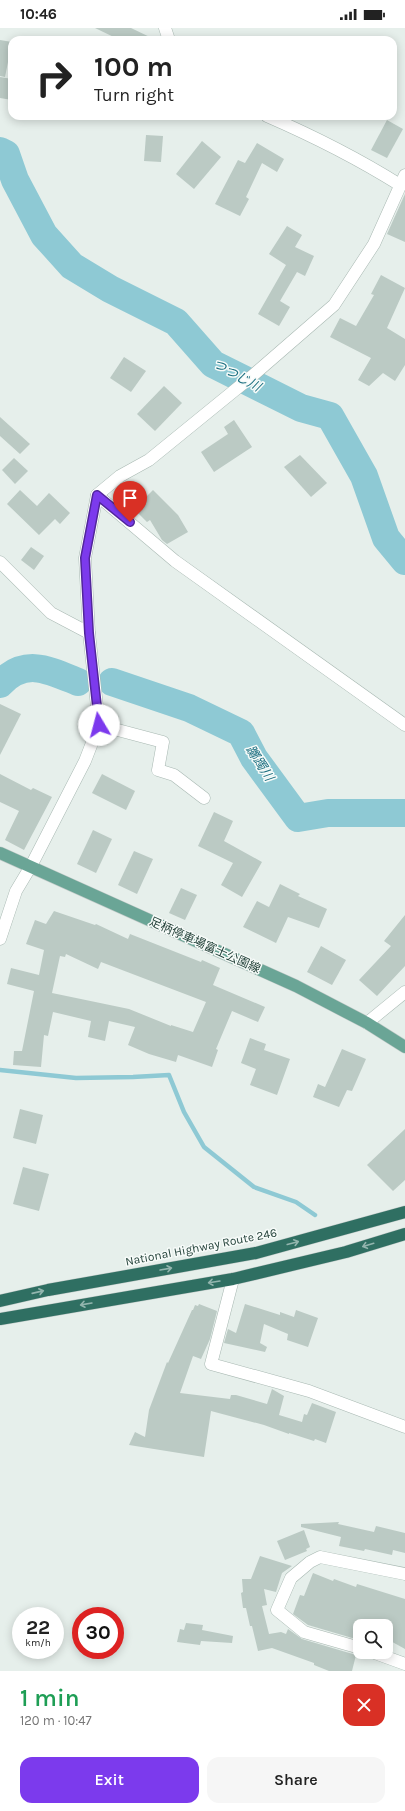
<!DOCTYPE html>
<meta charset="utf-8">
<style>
:root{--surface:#fff;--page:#f6f6f6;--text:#222;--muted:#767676;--accent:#7c3aed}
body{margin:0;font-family:Karla,"Noto Sans JP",sans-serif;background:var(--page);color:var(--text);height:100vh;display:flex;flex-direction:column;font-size:15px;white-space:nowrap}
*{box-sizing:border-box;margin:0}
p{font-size:13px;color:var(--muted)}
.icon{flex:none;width:22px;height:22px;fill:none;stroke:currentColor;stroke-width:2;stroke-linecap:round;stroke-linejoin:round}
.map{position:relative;height:1643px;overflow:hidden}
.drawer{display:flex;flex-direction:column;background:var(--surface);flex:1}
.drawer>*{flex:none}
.guide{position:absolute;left:8px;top:8px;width:389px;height:84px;border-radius:12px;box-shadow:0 2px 10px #0003;background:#fff;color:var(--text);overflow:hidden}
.tools{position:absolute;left:353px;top:1591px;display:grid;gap:8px}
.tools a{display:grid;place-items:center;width:40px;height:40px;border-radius:8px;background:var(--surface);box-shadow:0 2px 10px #0003;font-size:20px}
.speed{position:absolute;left:12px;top:1579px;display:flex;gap:8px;font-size:20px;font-weight:700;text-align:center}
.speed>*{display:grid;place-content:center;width:52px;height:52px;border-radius:50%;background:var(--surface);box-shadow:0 2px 10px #0003;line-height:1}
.speed small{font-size:10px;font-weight:400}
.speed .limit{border:6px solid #d22;background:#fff;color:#111}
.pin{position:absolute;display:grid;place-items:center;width:34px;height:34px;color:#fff;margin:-41px -17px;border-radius:50% 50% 50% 0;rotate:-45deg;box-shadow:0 0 4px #0007}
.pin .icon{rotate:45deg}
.me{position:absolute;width:44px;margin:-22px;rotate:352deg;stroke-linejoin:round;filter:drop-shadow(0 0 3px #0008)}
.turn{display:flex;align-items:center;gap:14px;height:84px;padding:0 20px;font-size:18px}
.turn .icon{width:52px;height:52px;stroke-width:2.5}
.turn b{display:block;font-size:28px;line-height:34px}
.round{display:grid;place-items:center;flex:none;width:42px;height:42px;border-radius:12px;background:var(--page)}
.head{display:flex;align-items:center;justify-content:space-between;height:68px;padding:0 20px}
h1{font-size:24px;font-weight:600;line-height:30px;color:#1e9e55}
.button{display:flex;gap:8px;margin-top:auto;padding:8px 20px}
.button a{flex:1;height:46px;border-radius:12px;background:var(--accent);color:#fff;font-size:16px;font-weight:600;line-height:46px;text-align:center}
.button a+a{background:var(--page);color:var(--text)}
.status{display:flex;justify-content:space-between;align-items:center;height:28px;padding:0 20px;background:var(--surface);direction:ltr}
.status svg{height:11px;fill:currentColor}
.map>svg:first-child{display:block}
</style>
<div class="status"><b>10:46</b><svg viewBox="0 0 49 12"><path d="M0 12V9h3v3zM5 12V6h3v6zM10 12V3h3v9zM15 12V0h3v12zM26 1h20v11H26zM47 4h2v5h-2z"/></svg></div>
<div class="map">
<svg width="405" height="1643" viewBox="0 0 405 1643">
<rect width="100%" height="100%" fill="#e6efeb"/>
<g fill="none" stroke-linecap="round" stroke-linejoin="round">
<!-- stream -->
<polyline stroke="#8ec9d4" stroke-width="4.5" points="0,1042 76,1050 133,1049 169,1047 184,1084 204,1119 254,1159 296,1174 315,1187"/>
<!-- river -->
<g stroke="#8ec9d4" stroke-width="28">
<polyline points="0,123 6,126 15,152 44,207 72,238 110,261 176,294 213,336 301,380 330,388 364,448 386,510 405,533"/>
<polyline points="112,654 189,680 241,705 254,730 298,790 328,785 405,785"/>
<path d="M 0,656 C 25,629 49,642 78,654"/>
</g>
</g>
<!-- building -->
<g fill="#bbcac4" fill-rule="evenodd">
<polygon points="95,0 131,0 156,12 120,12"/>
<polygon points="0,12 12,14 5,49 0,48"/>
<polygon points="0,49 12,51 12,72 0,70"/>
<polygon points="387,92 403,101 387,130 371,122"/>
<polygon points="146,107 163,108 161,134 144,133"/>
<polygon points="202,113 221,129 194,161 176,146"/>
<polygon points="257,115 284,131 277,144 262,135 246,169 249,171 240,188 215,176 238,132 245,135"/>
<polygon points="405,166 405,214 387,206"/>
<polygon points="287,198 302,207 295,219 314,228 305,248 297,244 280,273 290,279 279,298 258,286 286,237 269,226"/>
<polygon points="381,247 405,260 387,300 405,311 405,337 395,353 383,345 369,358 358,352 371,330 330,309 340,290 356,298 374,267 371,266"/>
<polygon points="124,329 146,343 131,364 110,350"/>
<polygon points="164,358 182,375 155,403 137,386"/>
<polygon points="0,389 30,416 20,426 0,408"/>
<polygon points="234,392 252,419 214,444 201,424 228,406 224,399"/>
<polygon points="300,427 327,455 311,469 284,439"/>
<polygon points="14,430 28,443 15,456 2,442"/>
<polygon points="20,462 37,478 49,465 70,485 60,496 55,491 39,507 7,476"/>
<polygon points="153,462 178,487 188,504 167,516 162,512 150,492 147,494 134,481"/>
<polygon points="31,519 44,528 34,542 21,532"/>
<polygon points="0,676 21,686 0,727"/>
<polygon points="0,746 31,762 33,760 52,769 24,822 5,812 19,783 0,774"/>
<polygon points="102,746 135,763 126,782 92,765"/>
<polygon points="214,784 233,793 224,813 262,834 242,869 221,857 233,835 198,818"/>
<polygon points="93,802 112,811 96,845 77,836"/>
<polygon points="134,823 153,831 137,866 118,857"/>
<polygon points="280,856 300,866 298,868 327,881 319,900 288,889 276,915 243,899 257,873 269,879"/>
<polygon points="181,860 197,867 185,892 169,885"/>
<path d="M 54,883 L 95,897 L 96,896 L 128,911 L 130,906 L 201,934 L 202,932 L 220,940 L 213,957 L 265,979 L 258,994 L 232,983 L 216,1021 L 218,1022 L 212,1039 L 178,1027 L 176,1034 L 149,1026 L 128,1017 L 135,999 L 109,993 L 105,1013 L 88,1009 L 91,993 L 53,984 L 48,1008 L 44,1007 L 41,1039 L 13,1037 L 14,1023 L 22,1023 L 34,963 L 7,956 L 11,940 L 39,947 L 44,922 L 26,916 L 35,892 L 46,896 ZM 66,926 L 98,941 L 101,934 L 206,974 L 193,1004 L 171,997 L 171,998 L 129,981 L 52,965 L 60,928 L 65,929 Z"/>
<polygon points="405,887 405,938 377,968 359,952 391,918 384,913"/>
<polygon points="321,918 346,932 332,957 307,944"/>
<polygon points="250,1010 266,1016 264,1022 290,1031 277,1067 250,1057 256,1041 241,1035"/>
<polygon points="342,1021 366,1031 352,1063 347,1062 339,1079 313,1069 318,1056 325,1059"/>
<polygon points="20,1081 43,1087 36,1116 13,1110"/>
<polygon points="405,1101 405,1152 393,1163 367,1137"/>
<polygon points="23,1139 49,1146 39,1183 13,1176"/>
<polygon points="199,1276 217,1283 210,1311 201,1331 193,1328 180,1365 230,1371 231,1367 236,1367 267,1376 272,1361 284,1368 279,1387 302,1394 304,1386 307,1387 312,1375 336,1384 326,1415 315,1411 314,1413 289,1405 289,1406 264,1397 211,1383 204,1429 129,1417 135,1404 145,1409 149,1382 167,1334 168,1335 192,1282 193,1282 195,1277 198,1278"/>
<polygon points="245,1276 280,1287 280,1284 294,1289 296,1282 318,1290 308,1319 287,1312 288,1306 264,1296 260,1315 267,1319 265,1324 224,1315 228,1301 236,1305"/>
<polygon points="339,1494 338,1496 374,1504 376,1498 405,1505 405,1525 393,1522 392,1527 365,1521 364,1523 339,1518 341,1509 301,1499 301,1496"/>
<polygon points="304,1502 310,1519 306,1521 307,1523 285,1532 277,1513"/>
<polygon points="260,1528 292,1538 282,1545 276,1564 264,1561 267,1577 262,1578 269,1606 281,1604 286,1606 288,1601 302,1611 356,1627 352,1643 329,1643 314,1637 314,1635 272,1620 258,1623 252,1598 250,1598 246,1580 243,1580 241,1565 243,1564 242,1551 251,1551"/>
<polygon points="313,1545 333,1553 334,1551 356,1559 357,1556 405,1571 405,1621 387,1611 391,1605 386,1602 386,1598 360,1598 359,1612 308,1597 293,1586 300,1567 304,1568"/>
<polygon points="186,1595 203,1597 202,1602 233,1608 232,1615 201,1613 200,1617 177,1614 180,1601 184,1602"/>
</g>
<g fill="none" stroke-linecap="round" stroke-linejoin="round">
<defs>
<g id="minor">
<polyline points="165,0 169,12"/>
<path d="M 267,88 C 313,108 357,130 400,157"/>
<polyline points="97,467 175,533 405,697"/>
<polyline points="0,534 51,585 89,605"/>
<polyline points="99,697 163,714 158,742 174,747 204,770"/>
<polyline points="0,911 16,863 31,838 85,733 99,697 89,605 85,530 97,467 120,448 149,432 251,349 334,277 374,216 405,147"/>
<polyline points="367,995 405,964"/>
<polyline points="233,1251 211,1336 309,1363 405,1399"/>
<polyline points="360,1620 304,1604 277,1582 291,1550 310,1534 320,1529 405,1546"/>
<polyline points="372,1624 405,1636"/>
</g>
<polyline id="major" points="0,825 296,958 367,995 405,1019"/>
<g id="highway">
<polyline points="0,1273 48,1262 256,1225 405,1184"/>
<polyline points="0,1291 233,1251 346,1224 405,1206"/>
</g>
</defs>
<!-- minor casing -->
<use href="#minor" stroke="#a8b8b2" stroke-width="13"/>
<!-- major casing -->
<use href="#major" stroke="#c2cac8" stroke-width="13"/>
<!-- highway casing -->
<use href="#highway" stroke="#c2cac8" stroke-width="13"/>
<!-- minor -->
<use href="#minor" stroke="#fff" stroke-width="12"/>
<!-- major -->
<use href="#major" stroke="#6aa596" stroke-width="12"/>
<!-- highway -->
<use href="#highway" stroke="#2f6f62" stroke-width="12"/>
</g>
<!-- one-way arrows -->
<defs><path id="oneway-shaft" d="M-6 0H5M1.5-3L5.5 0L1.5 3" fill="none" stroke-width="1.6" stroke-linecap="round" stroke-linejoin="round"/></defs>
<g stroke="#93b5ae">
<use href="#oneway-shaft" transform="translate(293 1215) rotate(-15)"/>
<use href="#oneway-shaft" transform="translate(368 1217) rotate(163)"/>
<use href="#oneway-shaft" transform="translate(166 1241) rotate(-10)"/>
<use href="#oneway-shaft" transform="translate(214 1254) rotate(171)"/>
<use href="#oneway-shaft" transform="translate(38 1264) rotate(-13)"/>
<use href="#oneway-shaft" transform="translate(86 1276) rotate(170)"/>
</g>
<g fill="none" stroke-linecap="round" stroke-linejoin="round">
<defs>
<polyline id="route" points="99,697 89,605 85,530 97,467 130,494"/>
</defs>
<!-- route casing -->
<use href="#route" stroke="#51269a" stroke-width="10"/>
<!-- route -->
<use href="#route" stroke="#7c3aed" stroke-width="7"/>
</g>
<g text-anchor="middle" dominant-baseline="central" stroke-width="3" stroke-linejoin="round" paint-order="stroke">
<!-- street labels -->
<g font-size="12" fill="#24423a" stroke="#f7fbf9">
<text transform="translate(205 917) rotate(24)">足柄停車場富士公園線</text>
<text transform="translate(201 1219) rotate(-11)">National Highway Route 246</text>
</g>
<!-- water labels -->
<g font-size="13" font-style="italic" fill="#1c6f80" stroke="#f7fbf9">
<text transform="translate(237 347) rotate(29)">つつじ川</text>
<text transform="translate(260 735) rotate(57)">躑躅川</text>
</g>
</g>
</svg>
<div class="tools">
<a><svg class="icon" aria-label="search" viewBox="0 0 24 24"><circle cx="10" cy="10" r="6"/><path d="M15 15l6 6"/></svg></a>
</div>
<div class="speed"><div>22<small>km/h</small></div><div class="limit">30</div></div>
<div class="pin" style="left:130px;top:494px;background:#d93025"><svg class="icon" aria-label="arrive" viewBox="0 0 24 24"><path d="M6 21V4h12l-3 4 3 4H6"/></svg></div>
<svg class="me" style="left:99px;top:697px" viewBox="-20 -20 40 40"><circle r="19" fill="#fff"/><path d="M0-13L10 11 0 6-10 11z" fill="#7c3aed"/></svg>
<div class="guide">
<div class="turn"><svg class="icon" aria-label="right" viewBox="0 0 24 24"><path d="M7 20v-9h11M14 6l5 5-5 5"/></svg><div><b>100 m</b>Turn right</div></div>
</div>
</div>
<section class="drawer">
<div class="head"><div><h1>1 min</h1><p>120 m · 10:47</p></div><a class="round" style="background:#d93025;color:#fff"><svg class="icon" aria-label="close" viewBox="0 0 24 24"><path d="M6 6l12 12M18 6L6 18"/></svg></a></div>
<div class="button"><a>Exit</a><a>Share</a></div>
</section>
